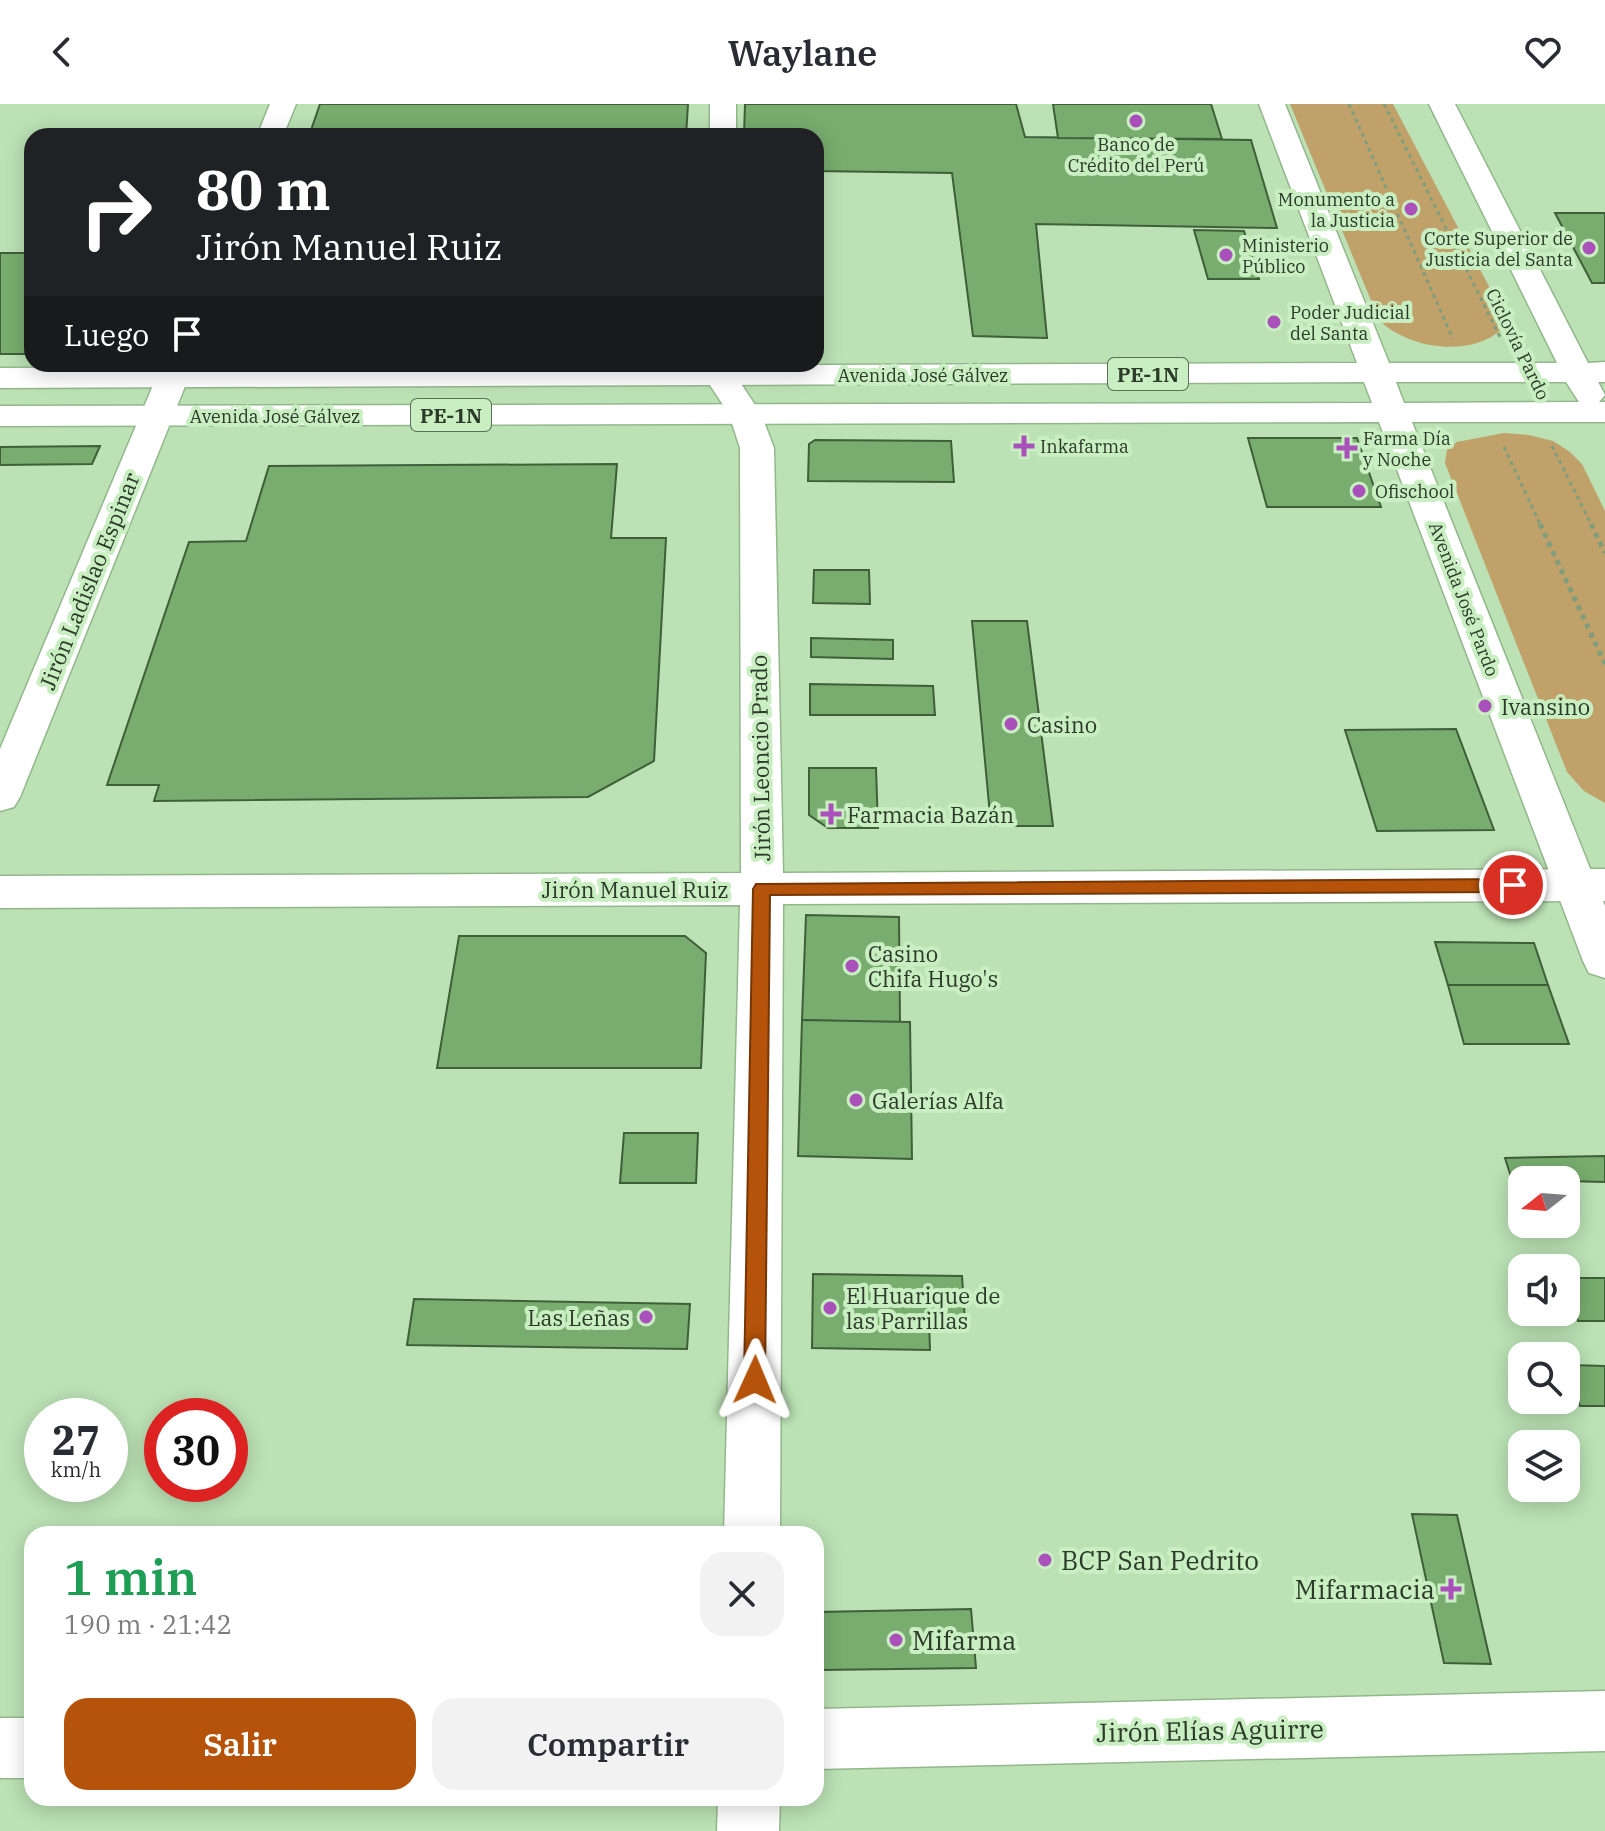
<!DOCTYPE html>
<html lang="es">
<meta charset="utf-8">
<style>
:root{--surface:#fff;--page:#f2f2f3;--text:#2b2b33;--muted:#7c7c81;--accent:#b45309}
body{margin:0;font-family:"IBM Plex Serif",serif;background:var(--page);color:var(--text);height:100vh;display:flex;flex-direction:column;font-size:30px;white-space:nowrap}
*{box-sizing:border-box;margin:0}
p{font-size:26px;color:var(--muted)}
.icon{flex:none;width:44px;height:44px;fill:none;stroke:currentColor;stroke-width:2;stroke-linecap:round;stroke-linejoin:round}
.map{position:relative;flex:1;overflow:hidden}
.side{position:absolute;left:24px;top:1422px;width:800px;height:280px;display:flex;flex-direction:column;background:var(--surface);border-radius:24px;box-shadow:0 4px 20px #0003}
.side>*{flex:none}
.banner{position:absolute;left:24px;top:24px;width:800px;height:244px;border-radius:24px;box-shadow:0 4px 20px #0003;background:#202124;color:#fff;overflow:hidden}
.needle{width:52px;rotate:253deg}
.tools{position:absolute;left:1508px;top:1062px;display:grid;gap:16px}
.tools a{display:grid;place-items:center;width:72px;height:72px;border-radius:16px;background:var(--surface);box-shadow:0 4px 20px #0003;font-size:40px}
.speed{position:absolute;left:24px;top:1294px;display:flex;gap:16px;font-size:40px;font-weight:700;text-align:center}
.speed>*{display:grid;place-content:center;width:104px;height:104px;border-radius:50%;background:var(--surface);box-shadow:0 4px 20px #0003;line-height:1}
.speed small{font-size:20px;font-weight:400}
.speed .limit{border:12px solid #d22;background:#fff;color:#111}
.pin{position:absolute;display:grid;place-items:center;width:68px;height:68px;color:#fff;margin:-34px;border:4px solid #fff;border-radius:50%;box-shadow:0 2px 8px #0007}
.me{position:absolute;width:88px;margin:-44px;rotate:1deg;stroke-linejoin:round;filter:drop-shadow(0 0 6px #0008)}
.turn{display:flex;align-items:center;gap:28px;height:168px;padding:0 40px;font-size:36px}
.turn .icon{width:104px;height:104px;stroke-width:2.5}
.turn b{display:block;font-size:56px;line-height:68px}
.then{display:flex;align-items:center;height:76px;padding:0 40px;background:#0003;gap:16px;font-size:30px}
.round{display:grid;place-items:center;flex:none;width:84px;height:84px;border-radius:24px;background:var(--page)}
.overview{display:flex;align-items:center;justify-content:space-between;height:136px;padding:0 40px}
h1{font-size:48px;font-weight:600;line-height:60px;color:#1e9e55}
.cta{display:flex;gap:16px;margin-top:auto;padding:16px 40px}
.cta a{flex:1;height:92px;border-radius:24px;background:var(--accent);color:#fff;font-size:32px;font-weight:600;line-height:92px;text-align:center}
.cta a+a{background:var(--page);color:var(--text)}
header{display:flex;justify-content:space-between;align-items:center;height:104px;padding:0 40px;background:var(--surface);font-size:36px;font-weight:600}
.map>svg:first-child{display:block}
</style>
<header><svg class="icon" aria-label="back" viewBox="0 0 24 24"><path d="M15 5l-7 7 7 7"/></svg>Waylane<svg class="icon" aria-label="heart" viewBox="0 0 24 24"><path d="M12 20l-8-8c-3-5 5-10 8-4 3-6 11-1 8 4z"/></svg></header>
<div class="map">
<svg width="1605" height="1727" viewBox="0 0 1605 1727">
<rect width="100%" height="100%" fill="#bbe1b4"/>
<!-- green -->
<g fill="#c0a16a">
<path d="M 1290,0 L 1393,0 L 1504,211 L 1502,225 C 1471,254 1408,245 1379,216 Z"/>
<polygon points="1504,329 1529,331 1553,337 1570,348 1582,360 1605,407 1605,699 1584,687 1567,668 1445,359 1447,346 1457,338"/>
</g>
<!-- building -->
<g fill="#78ad6f" stroke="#3e5f38" stroke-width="2">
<polygon points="320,0 688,0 686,32 309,32"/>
<polygon points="745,0 1016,0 1025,33 1251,36 1277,124 1036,120 1047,234 973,232 952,69 816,67 816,32 744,32"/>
<polygon points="1053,0 1211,0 1222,35 1058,34"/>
<polygon points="1555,109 1605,109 1605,179 1592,179"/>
<polygon points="1194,126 1244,127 1259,175 1208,175"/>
<rect x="0" y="149" width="32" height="101"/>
<polygon points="1248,334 1357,334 1381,403 1267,403"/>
<polygon points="815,336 951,337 954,378 808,377 809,340"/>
<polygon points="100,342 92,360 0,361 0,343"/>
<polygon points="617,360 611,434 666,434 654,657 588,693 154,697 159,681 107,681 189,438 246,437 269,362"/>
<polygon points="814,466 869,466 870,500 813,499"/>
<polygon points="972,517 1027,517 1053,722 991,722"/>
<polygon points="811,534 893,536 893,555 811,553"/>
<polygon points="810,580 933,582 935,611 810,611"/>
<polygon points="1456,625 1494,726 1377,727 1345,626"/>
<polygon points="809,664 876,664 878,724 828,724 809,711"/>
<polygon points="806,811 899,813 900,919 802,916"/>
<polygon points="459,832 685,832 706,849 701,964 437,964"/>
<polygon points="1435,838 1534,839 1548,881 1448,881"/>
<polygon points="1448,881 1548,881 1569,940 1464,940"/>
<polygon points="802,916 910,918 912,1055 798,1052"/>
<polygon points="624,1029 698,1029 696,1079 620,1079"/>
<polygon points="1605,1052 1605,1078 1522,1076 1522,1079 1513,1079 1505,1054"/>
<polygon points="813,1170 962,1172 965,1217 929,1216 930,1246 812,1244"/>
<polygon points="1566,1174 1605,1174 1605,1217 1578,1217"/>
<polygon points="414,1195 690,1200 687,1245 407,1241"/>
<polygon points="1569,1261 1605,1262 1605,1302 1580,1302"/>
<polygon points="1412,1410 1457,1411 1491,1560 1444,1559"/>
<polygon points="971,1505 976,1564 819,1566 817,1508"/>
</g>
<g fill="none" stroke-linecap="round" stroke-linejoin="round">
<defs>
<g id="minor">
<polygon points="270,0 296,0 283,32 257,32"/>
<rect x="710" y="0" width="26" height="32"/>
<polygon points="162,260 194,260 20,693 14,703 0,707 0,645"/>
<polygon points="704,260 736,260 736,272 761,310 774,344 783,769 1605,765 1605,797 783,800 780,1430 724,1430 740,801 0,804 0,772 741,769 740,344 729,310 704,272"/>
<polygon points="1605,1587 1605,1647 816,1665 816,1605"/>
<rect x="0" y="1614" width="32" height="60"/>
<polygon points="718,1694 780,1694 779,1727 717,1727"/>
</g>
<path id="major" d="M 1259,0 L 1285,0 L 1389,259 L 1557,259 L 1429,0 L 1455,0 L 1588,259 L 1605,258 L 1605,278 L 1598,278 L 1605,291 L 1599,298 L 1605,298 L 1605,318 L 1412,318 L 1605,802 L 1605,874 L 1589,869 L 1583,857 L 1379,318 L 0,322 L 0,302 L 1372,299 L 1364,278 L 0,284 L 0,264 L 1357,259 ZM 1396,278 L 1566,278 L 1579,298 L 1404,299 Z"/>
</defs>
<!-- minor casing -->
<use href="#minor" stroke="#93b78c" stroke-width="3"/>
<!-- major casing -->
<use href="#major" stroke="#93b78c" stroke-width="3"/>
<!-- path-far1 -->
<g stroke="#819e7c" stroke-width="3" stroke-dasharray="4 4" stroke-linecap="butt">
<polyline points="1349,0 1453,235"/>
<polyline points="1384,0 1501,235"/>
<polyline points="1552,342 1592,422"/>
<polyline points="1504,343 1541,422"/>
</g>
<!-- path -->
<g stroke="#819e7c" stroke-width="5" stroke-dasharray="5 5" stroke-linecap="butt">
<polyline points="1540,420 1605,560"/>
<polyline points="1591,420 1605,449"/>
</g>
<!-- minor -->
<use href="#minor" fill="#fff" fill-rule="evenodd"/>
<!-- major -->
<use href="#major" fill="#fff" fill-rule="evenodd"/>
</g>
<!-- route -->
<polygon fill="#b45309" stroke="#753606" stroke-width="2" points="1513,775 1522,781 1513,788 770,791 765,1276 762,1284 755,1286 747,1284 744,1276 753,785 756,780"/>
<!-- markers -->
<g fill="#aa50bb" stroke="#c8eec1" stroke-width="3">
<circle cx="1136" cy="17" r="8"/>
<circle cx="1411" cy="105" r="8"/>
<circle cx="1589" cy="144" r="8"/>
<circle cx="1226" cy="151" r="8"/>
<circle cx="1274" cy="218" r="8"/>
<path d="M1020 330h8v8h8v8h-8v8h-8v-8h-8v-8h8z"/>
<path d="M1343 332h8v8h8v8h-8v8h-8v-8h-8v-8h8z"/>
<circle cx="1359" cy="387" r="8"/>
<circle cx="1485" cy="602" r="8"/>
<circle cx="1011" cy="620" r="8"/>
<path d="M827 698h8v8h8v8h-8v8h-8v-8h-8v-8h8z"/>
<circle cx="852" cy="862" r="8"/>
<circle cx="856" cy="996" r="8"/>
<circle cx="830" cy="1204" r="8"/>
<circle cx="646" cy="1213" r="8"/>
<circle cx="1045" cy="1456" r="8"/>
<path d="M1447 1473h8v8h8v8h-8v8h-8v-8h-8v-8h8z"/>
<circle cx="896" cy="1536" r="8"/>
</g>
<g text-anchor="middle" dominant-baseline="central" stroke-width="8" stroke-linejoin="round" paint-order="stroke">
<!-- far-poi labels -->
<g font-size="18" fill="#2b3a29" stroke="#c8eec1" text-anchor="start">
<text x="1136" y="40" text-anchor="middle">Banco de<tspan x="1136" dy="21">Crédito del Perú</tspan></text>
<text x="1395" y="95" text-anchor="end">Monumento a<tspan x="1395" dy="21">la Justicia</tspan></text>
<text x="1573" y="134" text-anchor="end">Corte Superior de<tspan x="1573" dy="21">Justicia del Santa</tspan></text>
<text x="1242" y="141">Ministerio<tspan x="1242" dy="21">Público</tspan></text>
<text x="1290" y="208">Poder Judicial<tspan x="1290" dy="21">del Santa</tspan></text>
<text x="1363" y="334">Farma Día<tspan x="1363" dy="21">y Noche</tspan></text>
<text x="1040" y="342">Inkafarma</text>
<text x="1375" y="387">Ofischool</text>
</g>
<!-- far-street labels -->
<g font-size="18" fill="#2b3a29" stroke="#c8eec1">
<text transform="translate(1518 240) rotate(64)">Ciclovía Pardo</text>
<text x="923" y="271">Avenida José Gálvez</text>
<text x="275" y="312">Avenida José Gálvez</text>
<text transform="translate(1464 495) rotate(69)">Avenida José Pardo</text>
</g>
<!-- shield labels -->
<g fill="#c8eec1" stroke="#5a7057" stroke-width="2">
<rect x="1108" y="254" width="80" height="32" rx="6"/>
<rect x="411" y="295" width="80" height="32" rx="6"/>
</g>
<g font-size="20" font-weight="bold" fill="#2b3a29">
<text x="1148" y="270">PE-1N</text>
<text x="451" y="311">PE-1N</text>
</g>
<!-- street labels -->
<g font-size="22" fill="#2b3a29" stroke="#c8eec1">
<text transform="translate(89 477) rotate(-68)">Jirón Ladislao Espinar</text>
<text transform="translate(760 654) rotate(-91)">Jirón Leoncio Prado</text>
<text x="635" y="785">Jirón Manuel Ruiz</text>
</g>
<!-- poi labels -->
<g font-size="22" fill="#2b3a29" stroke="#c8eec1" text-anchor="start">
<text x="1501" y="602">Ivansino</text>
<text x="1027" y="620">Casino</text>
<text x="847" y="710">Farmacia Bazán</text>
<text x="868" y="849">Casino<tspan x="868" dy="25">Chifa Hugo's</tspan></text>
<text x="872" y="996">Galerías Alfa</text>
<text x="846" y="1191">El Huarique de<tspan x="846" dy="25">las Parrillas</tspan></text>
<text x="630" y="1213" text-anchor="end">Las Leñas</text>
</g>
<!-- near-poi labels -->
<g font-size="26" fill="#2b3a29" stroke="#c8eec1" text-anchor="start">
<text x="1061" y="1456">BCP San Pedrito</text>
<text x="1435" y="1485" text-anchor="end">Mifarmacia</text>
<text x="912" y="1536">Mifarma</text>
</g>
<!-- near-street labels -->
<g font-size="26" fill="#2b3a29" stroke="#c8eec1">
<text transform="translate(1210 1626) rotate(-1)">Jirón Elías Aguirre</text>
</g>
</g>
</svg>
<div class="tools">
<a><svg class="needle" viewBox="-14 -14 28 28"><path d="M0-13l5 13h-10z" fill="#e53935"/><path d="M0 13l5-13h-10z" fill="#7c7c81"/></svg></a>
<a><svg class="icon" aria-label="sound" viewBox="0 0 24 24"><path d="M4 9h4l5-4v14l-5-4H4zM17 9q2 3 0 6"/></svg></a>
<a><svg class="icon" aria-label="search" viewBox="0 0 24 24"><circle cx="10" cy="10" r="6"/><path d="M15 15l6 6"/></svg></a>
<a><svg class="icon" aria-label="layers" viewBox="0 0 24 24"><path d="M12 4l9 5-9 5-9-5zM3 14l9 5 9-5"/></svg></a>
</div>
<div class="speed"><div>27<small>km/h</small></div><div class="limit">30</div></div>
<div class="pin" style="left:1513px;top:781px;background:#d93025"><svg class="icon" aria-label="arrive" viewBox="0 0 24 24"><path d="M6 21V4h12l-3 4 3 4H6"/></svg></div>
<svg class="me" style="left:755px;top:1276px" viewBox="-20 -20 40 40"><path d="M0-17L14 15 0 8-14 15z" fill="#b45309" stroke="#fff" stroke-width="4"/></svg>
<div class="banner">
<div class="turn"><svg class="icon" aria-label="right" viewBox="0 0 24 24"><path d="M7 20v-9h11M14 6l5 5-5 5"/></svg><div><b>80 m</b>Jirón Manuel Ruiz</div></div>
<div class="then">Luego<svg class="icon" aria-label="arrive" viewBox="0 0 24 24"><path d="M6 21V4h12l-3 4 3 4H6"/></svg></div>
</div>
<section class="side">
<div class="overview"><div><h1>1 min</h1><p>190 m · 21:42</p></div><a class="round"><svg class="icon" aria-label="close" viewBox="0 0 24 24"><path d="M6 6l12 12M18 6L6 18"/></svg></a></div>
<div class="cta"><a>Salir</a><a>Compartir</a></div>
</section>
</div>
